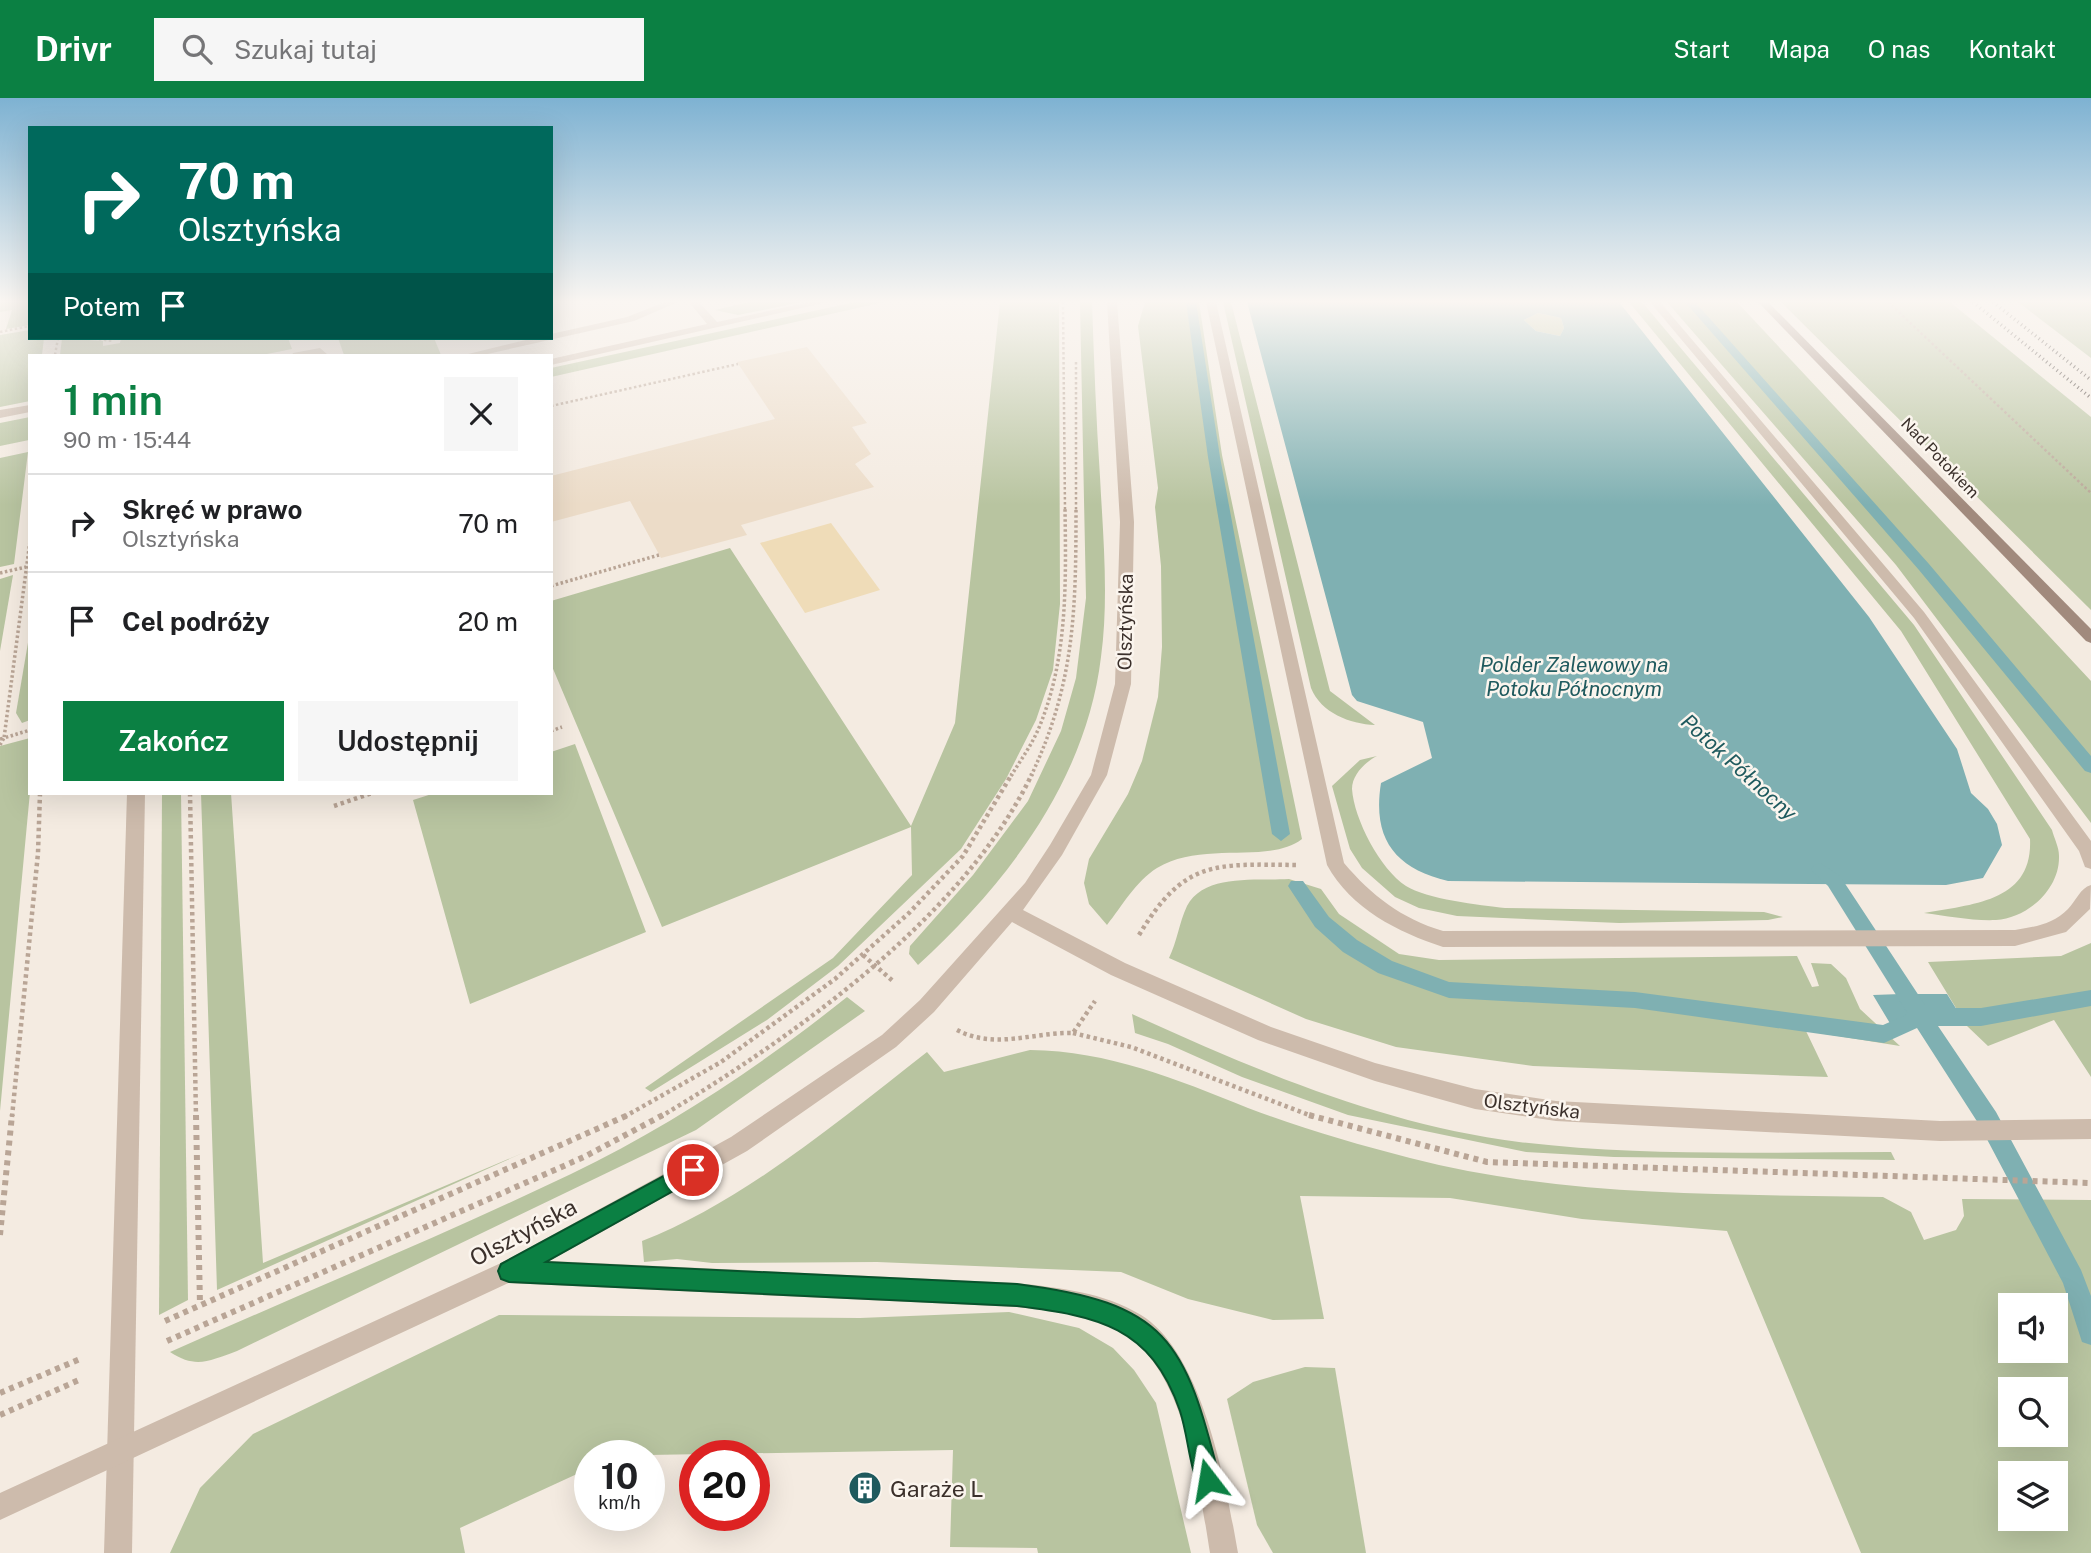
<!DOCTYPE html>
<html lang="pl">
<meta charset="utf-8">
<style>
:root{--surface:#fff;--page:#f6f6f6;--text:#202124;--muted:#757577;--line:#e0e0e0;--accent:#0b8043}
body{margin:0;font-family:"Public Sans",sans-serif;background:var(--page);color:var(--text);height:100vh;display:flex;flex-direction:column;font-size:26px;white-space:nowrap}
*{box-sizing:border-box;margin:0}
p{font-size:23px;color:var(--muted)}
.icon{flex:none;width:38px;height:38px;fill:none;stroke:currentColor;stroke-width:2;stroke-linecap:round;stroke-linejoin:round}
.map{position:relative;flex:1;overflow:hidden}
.panel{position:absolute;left:28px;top:256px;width:525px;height:441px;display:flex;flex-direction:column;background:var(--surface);border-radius:0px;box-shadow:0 7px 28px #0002}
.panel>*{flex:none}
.banner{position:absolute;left:28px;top:28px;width:525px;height:214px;border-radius:0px;box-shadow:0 7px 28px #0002;background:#00695c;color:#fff;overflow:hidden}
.buttons{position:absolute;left:1998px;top:1195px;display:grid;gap:14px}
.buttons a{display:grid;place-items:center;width:70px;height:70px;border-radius:0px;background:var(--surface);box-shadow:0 7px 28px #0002;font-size:35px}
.speed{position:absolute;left:574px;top:1342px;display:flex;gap:14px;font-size:35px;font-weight:700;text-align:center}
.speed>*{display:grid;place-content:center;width:91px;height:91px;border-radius:50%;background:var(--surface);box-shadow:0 7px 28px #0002;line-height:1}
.speed small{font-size:18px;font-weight:400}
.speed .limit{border:10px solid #d22;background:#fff;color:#111}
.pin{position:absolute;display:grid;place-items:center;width:60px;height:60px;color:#fff;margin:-30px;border:4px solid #fff;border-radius:50%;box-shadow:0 2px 7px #0007}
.me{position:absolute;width:77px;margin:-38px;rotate:346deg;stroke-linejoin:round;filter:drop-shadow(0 0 5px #0008)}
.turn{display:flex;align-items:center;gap:24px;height:147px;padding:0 35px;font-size:32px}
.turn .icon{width:91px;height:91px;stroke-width:2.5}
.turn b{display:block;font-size:49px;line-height:60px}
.then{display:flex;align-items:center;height:66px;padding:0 35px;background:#0003;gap:14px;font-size:26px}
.round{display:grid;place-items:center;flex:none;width:74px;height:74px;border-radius:0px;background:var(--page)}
.head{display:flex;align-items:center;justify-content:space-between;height:119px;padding:0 35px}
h1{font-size:42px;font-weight:600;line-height:52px;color:var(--accent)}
.primary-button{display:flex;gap:14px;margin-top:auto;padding:14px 35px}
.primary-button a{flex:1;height:80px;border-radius:0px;background:var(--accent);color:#fff;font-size:28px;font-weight:600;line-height:80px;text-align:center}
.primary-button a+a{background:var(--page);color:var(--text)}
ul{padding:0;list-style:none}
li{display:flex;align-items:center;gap:21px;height:98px;padding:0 35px;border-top:2px solid var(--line)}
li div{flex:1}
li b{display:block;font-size:26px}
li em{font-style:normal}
header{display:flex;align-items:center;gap:42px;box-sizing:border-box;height:98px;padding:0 35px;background:var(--accent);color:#fff}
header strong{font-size:33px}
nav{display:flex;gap:38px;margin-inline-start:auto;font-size:24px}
.search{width:490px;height:63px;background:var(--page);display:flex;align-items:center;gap:18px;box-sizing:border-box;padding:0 24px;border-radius:0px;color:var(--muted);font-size:26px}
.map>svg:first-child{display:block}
</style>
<header>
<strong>Drivr</strong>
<div class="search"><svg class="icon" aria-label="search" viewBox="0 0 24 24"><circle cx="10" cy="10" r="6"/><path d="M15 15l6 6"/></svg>Szukaj tutaj</div>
<nav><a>Start</a><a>Mapa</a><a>O nas</a><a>Kontakt</a></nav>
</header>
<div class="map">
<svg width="2091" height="1455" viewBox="0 0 2091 1455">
<rect width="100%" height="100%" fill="#f4ebe1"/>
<!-- green -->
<g fill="#b8c4a0" fill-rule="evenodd">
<polygon points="0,204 30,204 30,227 6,231 12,212 0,214"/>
<polygon points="749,204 802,204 738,217 715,212"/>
<polygon points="855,204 884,204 551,279 551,270"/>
<polygon points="1000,204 1059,204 1060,506 1053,572 1036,622 1006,681 961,751 838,868 767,922 651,994 645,990 833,860 912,777 911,729 662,829 551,566 551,503 730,450 911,728 955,625"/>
<path d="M 1080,204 L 1092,204 C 1094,262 1096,320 1100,379 C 1103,437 1109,500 1101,559 C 1086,683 1007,785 918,867 L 909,856 L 910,848 L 973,777 L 1028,703 L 1061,633 L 1076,580 L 1086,500 Z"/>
<path d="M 1145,204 L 1199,204 L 1222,357 L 1302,741 C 1268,767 1203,742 1157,770 C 1136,783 1122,808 1107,827 L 1089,806 L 1084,785 L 1089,761 L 1128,696 L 1142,663 L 1158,599 L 1162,549 L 1161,468 L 1155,409 L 1158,390 L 1138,228 Z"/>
<path d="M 1223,204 L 1231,204 L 1330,593 L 1375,627 C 1350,626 1321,615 1311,590 Z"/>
<path d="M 1629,204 L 1642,204 L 1914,527 L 2052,732 C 2054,740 2059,749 2059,758 C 2060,791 2028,820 1996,822 C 1972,823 1947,818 1924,815 C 1972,806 2033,804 2030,741 L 1901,533 Z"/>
<polygon points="1667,204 1737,204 2091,583 2091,725 1896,467"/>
<polygon points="1781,204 1950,204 2091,319 2091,512"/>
<polygon points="2018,204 2091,204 2091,260"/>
<polygon points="1538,215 1561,220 1564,230 1560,238 1536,233 1524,222"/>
<polygon points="30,232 30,240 44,240 42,257 30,257 30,303 0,309 0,237"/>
<polygon points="62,240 103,243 103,248 120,245 121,240 288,240 292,251 262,257 60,257"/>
<polygon points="338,240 434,240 441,257 344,257"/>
<polygon points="30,319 29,342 0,348 0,325"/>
<polygon points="28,354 14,466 0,469 0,360"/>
<polygon points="13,477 0,553 0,481"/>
<polygon points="30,533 30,622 22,625 16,615"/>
<polygon points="30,640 30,694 0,1013 0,648"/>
<polygon points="575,646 646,834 470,906 413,702 435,695 551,695 551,654"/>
<path d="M 1377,658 C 1365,664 1352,677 1352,691 C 1354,721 1380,771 1406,788 C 1426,801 1480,807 1505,810 L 1764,814 L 1783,819 L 1768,822 L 1619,825 L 1457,818 L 1419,810 L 1395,799 L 1362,770 L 1350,751 L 1332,688 L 1360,662 Z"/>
<polygon points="162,695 181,695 188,1202 159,1217"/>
<polygon points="201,695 231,695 263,1165 525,1054 217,1192"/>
<path d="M 1289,781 L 1321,791 L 1339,816 L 1399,856 L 1439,862 L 1797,858 L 1812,889 L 1819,888 L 1811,865 L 1831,866 L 1846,880 L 1860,911 L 1900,948 L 1806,933 L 1828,979 L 1533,968 L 1396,949 L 1306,921 L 1169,860 C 1177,844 1179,825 1187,808 C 1204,775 1257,783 1289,781 Z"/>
<polygon points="2091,845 2091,979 2054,922 1988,948 1967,928 1928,864 2061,858"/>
<path d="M 847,899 L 865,913 L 696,1032 L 237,1253 C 209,1263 196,1271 170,1254 C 303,1195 439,1139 571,1076 C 670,1028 762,967 847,899 Z"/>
<path d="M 1132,916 C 1255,972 1383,1027 1519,1044 C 1642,1059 1767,1054 1891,1054 L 1895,1062 L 1614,1059 L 1526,1054 L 1348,1017 L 1242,979 L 1168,946 L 1135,935 Z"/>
<path d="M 1030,952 C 1109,953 1176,981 1248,1010 C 1301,1030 1355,1046 1410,1060 C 1566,1100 1723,1096 1883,1099 L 1911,1114 L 1924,1142 L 1956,1132 L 1964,1118 L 1962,1101 L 2091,1102 L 2091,1455 L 1861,1455 L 1727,1133 L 1582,1121 L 1450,1100 L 1300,1098 L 1324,1221 L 1273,1222 L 1188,1201 L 1121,1174 L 877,1164 L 712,1165 L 677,1161 L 644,1164 L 642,1143 C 743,1104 841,1021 927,954 L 944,974 ZM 2011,1208 L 2056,1208 L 2056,1253 L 2011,1253 ZM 2011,1292 L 2056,1292 L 2056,1337 L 2011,1337 ZM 2011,1376 L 2056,1376 L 2056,1421 L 2011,1421 Z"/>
<polygon points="1009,1214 1079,1230 1113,1250 1134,1272 1156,1305 1191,1455 1038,1455 1037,1450 950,1449 953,1352 590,1358 590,1370 460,1430 465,1455 170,1455 200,1390 253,1336 499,1217 860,1220"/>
<polygon points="1305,1269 1335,1270 1366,1455 1273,1455 1257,1427 1227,1301 1253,1284"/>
</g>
<!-- sand -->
<polygon fill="#efdcb8" points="831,425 880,492 805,515 760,445"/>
<!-- plaza -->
<polygon fill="#ecdcc8" points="807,249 867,325 852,329 871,356 855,366 874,389 741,427 747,437 661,460 630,403 551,424 551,378 775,321 737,264"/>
<!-- water -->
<g fill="#7fb0b2" fill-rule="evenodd">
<path d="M 1247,204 L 1619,204 L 1869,519 L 1957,651 L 1971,695 L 1988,711 L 1997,726 L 2002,747 L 1983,780 L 1946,787 L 1448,783 C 1395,770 1372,741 1381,685 L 1432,660 L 1423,624 L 1357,603 L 1352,597 ZM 1538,215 L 1561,220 L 1564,230 L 1560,238 L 1536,233 L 1524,222 Z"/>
<polygon points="1896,887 1907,887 1913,896 1947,896 1967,928 1891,927 1873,897 1901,896"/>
</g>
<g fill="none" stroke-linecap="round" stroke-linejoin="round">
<!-- stream -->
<g fill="#7fb0b2" fill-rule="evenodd">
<polygon points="1186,204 1196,204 1220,359 1290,736 1281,743 1272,736 1208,359"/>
<polygon points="1685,204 1695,204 1929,466 2091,658 2091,675 2085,673 1919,472"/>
<polygon points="1820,765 1840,778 1927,910 1981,910 2091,892 2091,908 1981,928 1938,928 1996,1014 2081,1172 2091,1198 2091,1247 2082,1244 2063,1185 1980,1028 1917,930 1884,945 1635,910 1449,900 1378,875 1343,854 1315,829 1288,788 1291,783 1303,783 1329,819 1357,842 1392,863 1449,884 1635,894 1883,927 1908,916 1828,788 1811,772 1814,767"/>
</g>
<!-- path-far3 -->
<g stroke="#b9a596" stroke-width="2.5" stroke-dasharray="2.5 2.5" stroke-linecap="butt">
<polyline points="1063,204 1065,412"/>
<polyline points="1888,204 2091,395"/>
<polyline points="0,234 30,228"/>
<polyline points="89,240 113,243"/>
<polyline points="55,257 58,240"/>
<polyline points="1076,264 1076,412"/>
<polyline points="551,308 738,266"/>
</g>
<!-- path-far2 -->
<g stroke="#b9a596" stroke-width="3.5" stroke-dasharray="2.5 2.5" stroke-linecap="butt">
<polyline points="0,475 26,469"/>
<polyline points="551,488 659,457"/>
<polyline points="551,633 562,629"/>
<polyline points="0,641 4,640 30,443"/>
<polyline points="0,647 4,640 30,632"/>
<path d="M 1011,678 C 1020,663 1031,648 1038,632 C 1068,562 1066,485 1065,410"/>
<path d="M 1031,678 C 1075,585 1076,511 1076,410"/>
</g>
<!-- path-far1 -->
<g stroke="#b9a596" stroke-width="4.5" stroke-dasharray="3.5 3.5" stroke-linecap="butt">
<polyline points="190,695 196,1019"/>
<polyline points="334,708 372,695"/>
<path d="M 1139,837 C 1184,762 1214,766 1296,767"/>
<polyline points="863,857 894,884"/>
<path d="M 957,932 C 995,952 1033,934 1073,935 L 1095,903"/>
<polyline points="1073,935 1131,949 1314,1019"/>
<polyline points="12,1019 38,755 40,695"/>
<polyline points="624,1019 721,964 835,881 909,815 963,758 1012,676"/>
<path d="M 660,1019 C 792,940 964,819 1032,676"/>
</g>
<!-- path -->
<g stroke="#b9a596" stroke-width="6" stroke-dasharray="5 5" stroke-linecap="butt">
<polyline points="196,1017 200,1207"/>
<polyline points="1309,1017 1487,1064 2091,1085"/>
<polyline points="0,1137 12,1017"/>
<polyline points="165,1223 628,1017"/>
<polyline points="167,1243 584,1059 663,1017"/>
<polyline points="0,1295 80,1261"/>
<polyline points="0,1317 79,1282"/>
</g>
<!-- service -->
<g fill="#cdbbac" fill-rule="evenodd">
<polygon points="665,204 678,204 634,223 483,257 464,257 534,240 551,240 551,236 627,219"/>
<polygon points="689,204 699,204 717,224 810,204 828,204 551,267 551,261 707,226"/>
<polygon points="320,250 328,257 292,257 293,255"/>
<polygon points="127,695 145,695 132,1455 104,1455"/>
<path d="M 509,1161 L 1017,1185 C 1059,1190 1104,1194 1141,1217 C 1203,1255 1226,1387 1238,1455 L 1210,1455 C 1199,1387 1184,1265 1116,1230 C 1087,1215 1049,1213 1017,1209 L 509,1185 L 501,1181 L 497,1173 L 501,1165 Z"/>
</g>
<!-- pedestrian -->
<g fill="#cdbbac" fill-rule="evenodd">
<path d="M 1206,204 L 1216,204 L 1344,765 C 1371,797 1402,821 1443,833 L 2015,832 C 2035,829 2053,826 2068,811 C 2076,803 2080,790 2091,787 L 2090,811 L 2066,834 L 2015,848 L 1443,849 C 1398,834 1351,811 1327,767 Z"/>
<polygon points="1650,204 1660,204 1924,514 2091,743 2091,771 2085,769 2079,753 1914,520"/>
<polygon points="30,307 30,314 0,320 0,312"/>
</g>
<!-- minor -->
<polygon fill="#cdbbac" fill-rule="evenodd" points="1107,204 1117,204 1134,424 1131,586 1107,677 1062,757 1023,812 1125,865 1271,929 1375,965 1475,991 1556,1003 1940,1023 2091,1021 2091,1041 1940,1043 1556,1023 1475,1011 1375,983 1258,942 1111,877 1012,824 934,914 896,949 747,1053 517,1181 0,1422 0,1395 501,1165 731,1039 882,937 920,902 1025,785 1050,747 1091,677 1115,586 1120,424"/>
<!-- secondary -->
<polygon fill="#a18a7d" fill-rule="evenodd" points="1758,204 1768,204 2091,531 2091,545 2086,543"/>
<!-- rail -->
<g stroke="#3b302b" stroke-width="3.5" stroke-dasharray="1 3.5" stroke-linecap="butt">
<polyline points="1973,204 2091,300"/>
<polyline points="1993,204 2091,282"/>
</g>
</g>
<!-- sky -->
<linearGradient id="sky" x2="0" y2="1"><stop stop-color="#7eb2d2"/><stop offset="0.5" stop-color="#faf6f2"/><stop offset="1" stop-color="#faf6f2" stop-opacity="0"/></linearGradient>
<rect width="2091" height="407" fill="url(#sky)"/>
<!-- route -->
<path fill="#0b8043" stroke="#07532c" stroke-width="2" d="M 693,1062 L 700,1065 L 703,1072 L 700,1078 L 546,1164 L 1017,1186 C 1167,1205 1185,1241 1220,1382 L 1217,1391 L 1208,1394 L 1199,1391 C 1189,1366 1188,1338 1180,1313 C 1151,1228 1097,1218 1017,1208 L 509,1184 L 501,1181 L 498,1173 L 501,1166 Z"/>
<!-- icons -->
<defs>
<symbol id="building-disc" viewBox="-11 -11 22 22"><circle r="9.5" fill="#1f5a5e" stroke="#fbf5ee"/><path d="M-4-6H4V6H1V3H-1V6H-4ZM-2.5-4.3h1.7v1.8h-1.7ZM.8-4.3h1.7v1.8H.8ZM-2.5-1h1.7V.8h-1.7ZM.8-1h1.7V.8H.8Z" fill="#fff"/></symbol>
</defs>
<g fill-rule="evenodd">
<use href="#building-disc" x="846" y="1371" width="38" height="38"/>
</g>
<g text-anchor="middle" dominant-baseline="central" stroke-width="5" stroke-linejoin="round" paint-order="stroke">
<!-- far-street labels -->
<g font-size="16" fill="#3b302b" stroke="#fbf5ee">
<text transform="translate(1940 360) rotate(46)">Nad Potokiem</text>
</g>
<!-- street labels -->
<g font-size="19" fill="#3b302b" stroke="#fbf5ee">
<text transform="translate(1125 524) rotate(-89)">Olsztyńska</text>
<text transform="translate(1532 1008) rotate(7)">Olsztyńska</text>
</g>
<!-- water labels -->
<g font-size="21" font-style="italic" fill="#1f5a5e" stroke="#fbf5ee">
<text x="1574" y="566">Polder Zalewowy na<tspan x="1574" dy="24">Potoku Północnym</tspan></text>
<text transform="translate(1739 669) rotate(42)">Potok Północny</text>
</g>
<!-- near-street labels -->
<g font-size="23" fill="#3b302b" stroke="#fbf5ee">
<text transform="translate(523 1134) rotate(-28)">Olsztyńska</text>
</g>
<!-- near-poi labels -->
<g font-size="23" fill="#3b302b" stroke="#fbf5ee" text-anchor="start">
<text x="890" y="1390">Garaże L</text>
</g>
</g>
</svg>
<div class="buttons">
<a><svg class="icon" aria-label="sound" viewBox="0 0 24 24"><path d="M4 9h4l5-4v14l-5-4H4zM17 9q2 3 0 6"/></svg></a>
<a><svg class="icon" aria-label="search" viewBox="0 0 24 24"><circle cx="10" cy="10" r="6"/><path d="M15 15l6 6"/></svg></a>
<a><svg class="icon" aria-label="layers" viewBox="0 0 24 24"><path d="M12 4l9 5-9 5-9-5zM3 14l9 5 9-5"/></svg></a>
</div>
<div class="speed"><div>10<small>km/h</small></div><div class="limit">20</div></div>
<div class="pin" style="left:693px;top:1072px;background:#d93025"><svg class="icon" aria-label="arrive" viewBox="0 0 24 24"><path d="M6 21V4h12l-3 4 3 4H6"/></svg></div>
<svg class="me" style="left:1208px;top:1382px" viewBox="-20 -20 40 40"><path d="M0-17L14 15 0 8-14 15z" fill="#0b8043" stroke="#fff" stroke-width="4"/></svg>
<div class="banner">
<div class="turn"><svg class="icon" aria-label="right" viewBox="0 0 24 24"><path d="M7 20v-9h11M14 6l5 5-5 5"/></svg><div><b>70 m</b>Olsztyńska</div></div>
<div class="then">Potem<svg class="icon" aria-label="arrive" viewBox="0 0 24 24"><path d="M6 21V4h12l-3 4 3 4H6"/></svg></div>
</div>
<section class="panel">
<div class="head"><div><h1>1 min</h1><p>90 m · 15:44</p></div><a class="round"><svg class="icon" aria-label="close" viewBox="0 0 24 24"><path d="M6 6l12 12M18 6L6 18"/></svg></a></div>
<ul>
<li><svg class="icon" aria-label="right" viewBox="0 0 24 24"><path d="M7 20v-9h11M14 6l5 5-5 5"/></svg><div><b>Skręć w prawo</b><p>Olsztyńska</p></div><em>70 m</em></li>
<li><svg class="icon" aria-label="arrive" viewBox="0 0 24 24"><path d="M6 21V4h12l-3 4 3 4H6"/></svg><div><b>Cel podróży</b></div><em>20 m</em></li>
</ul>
<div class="primary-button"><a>Zakończ</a><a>Udostępnij</a></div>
</section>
</div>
